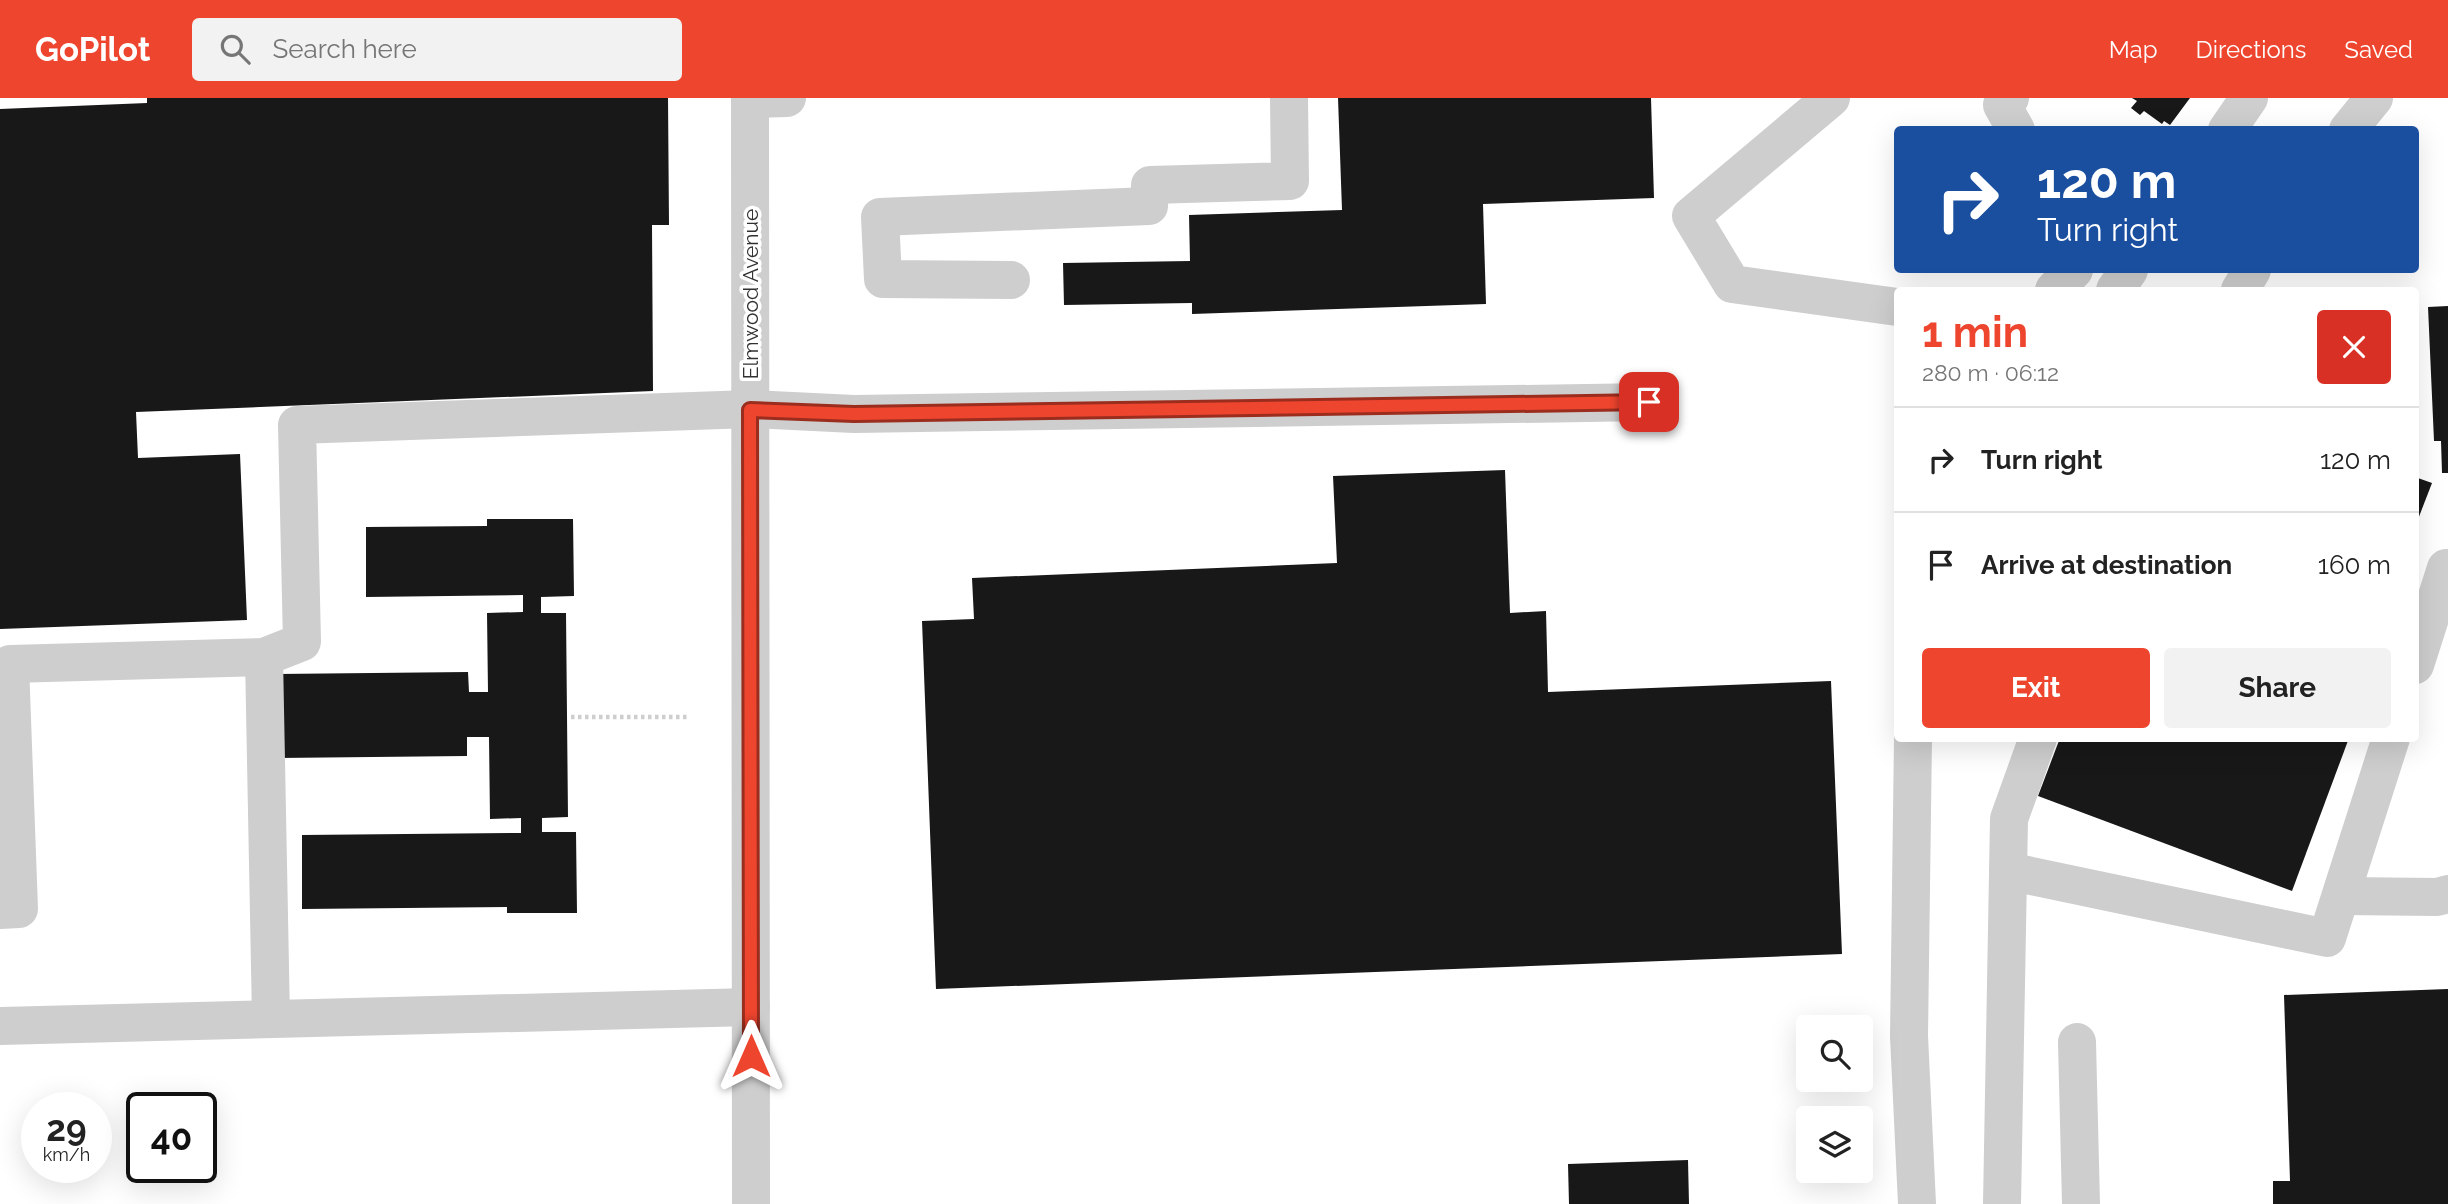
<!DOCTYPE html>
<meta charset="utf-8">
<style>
:root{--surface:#fff;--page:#f2f2f2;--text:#222;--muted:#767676;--line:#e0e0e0;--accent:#ee452e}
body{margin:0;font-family:Raleway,sans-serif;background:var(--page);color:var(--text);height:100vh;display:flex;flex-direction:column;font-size:26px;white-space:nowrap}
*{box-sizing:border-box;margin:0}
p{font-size:23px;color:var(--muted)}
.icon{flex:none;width:38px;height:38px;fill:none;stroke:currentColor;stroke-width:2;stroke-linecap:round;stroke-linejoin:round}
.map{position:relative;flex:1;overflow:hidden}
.sheet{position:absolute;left:1894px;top:189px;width:525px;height:455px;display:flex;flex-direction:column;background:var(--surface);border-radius:7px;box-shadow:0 7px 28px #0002}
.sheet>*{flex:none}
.hud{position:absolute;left:1894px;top:28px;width:525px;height:147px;border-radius:7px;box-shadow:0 7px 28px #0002;background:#1a4fa0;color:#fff;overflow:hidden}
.buttons{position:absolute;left:1796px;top:917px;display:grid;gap:14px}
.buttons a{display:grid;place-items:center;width:77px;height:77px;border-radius:7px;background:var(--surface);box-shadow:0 7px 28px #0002;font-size:35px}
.speed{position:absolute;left:21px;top:994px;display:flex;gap:14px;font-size:35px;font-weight:700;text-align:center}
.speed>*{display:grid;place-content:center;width:91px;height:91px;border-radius:50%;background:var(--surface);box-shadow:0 7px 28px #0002;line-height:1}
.speed small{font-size:18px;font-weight:400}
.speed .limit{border:4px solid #111;border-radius:10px;background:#fff;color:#111}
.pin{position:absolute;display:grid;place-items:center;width:60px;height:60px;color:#fff;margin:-30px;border-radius:14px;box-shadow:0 4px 10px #0006}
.me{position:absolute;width:77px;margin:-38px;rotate:0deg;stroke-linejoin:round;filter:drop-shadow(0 0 5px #0008)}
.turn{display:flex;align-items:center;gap:24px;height:147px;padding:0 28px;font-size:32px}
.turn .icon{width:91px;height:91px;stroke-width:2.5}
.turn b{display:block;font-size:49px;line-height:60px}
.round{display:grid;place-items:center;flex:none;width:74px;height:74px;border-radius:7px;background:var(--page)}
.headline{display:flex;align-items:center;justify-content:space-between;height:119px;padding:0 28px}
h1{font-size:42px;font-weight:700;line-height:52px;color:var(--accent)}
.button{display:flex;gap:14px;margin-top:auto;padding:14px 28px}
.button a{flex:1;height:80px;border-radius:7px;background:var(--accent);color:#fff;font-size:28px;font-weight:700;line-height:80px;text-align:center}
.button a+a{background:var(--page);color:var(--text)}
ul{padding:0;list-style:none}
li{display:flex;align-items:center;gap:21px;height:105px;padding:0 28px;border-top:2px solid var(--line)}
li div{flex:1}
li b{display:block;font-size:26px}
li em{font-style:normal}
header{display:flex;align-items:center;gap:42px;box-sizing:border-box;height:98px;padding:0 35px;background:var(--accent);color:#fff}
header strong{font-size:33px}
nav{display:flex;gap:38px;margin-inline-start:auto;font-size:24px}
.search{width:490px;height:63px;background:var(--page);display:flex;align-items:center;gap:18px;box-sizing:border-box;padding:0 24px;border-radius:7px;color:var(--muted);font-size:26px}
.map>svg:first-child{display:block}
</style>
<header>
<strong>GoPilot</strong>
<div class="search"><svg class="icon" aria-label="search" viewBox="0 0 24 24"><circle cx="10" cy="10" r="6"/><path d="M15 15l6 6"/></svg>Search here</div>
<nav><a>Map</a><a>Directions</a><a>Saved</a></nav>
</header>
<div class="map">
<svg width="2448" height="1106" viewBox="0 0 2448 1106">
<rect width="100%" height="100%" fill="#fff"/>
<!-- building -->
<g fill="#181818">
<polygon points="147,0 668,0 669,127 652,127 653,293 136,314 138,360 240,356 247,522 0,531 0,11 147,5"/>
<polygon points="1338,0 1651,0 1654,100 1483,106 1486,206 1192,216 1192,205 1064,207 1063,165 1190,163 1189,117 1342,112"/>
<polygon points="2132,0 2190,0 2170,27 2164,23 2162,26 2144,13 2140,17 2131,10 2137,3"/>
<polygon points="2448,208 2448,375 2442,375 2441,343 2434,343 2428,209"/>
<polygon points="1505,372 1510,515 1546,513 1548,594 1831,583 1842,856 936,891 922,523 974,521 972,480 1337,465 1333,378"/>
<polygon points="2415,379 2432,385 2415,429"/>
<polygon points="487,421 573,421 574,498 541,499 541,515 566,515 568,719 542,720 542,734 576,734 577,815 507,815 507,809 302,811 302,737 521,735 521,720 490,721 489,639 467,639 467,658 278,660 277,576 468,574 469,594 488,594 487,515 523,514 523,497 366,499 366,429 487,428"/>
<polygon points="2060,640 2349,640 2292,793 2038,698"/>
<polygon points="2448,891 2448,1106 2273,1106 2273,1083 2290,1083 2284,897"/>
<polygon points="1688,1062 1689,1106 1569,1106 1568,1066"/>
</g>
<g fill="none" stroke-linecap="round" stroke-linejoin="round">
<!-- path -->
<polyline stroke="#cecece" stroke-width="4.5" stroke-dasharray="3.5 3.5" stroke-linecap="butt" points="571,619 688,619"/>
<!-- minor -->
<g stroke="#cecece" stroke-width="38">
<polyline points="750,0 751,1106"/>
<polyline points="1831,0 1691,118 1732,186 1897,209"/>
<polyline points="2010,0 2002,7 2016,32"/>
<polyline points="750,1 787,0"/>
<polyline points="2227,32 2249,0"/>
<polyline points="2348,32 2374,0"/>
<polyline points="1011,182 883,181 880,119 1149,108 1150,87 1290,83 1289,0"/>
<polyline points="2054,192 2074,172"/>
<polyline points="2115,192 2129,172"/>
<polyline points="2240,192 2252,172"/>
<polyline points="264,559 271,921"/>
<polyline points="2415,567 2446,470 2448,470"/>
<polyline points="1913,640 1909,938 1917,1106"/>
<polyline points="2008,773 2327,840 2391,640"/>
<polyline points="2341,798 2437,799 2448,796"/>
<polyline points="0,812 19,811 10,566 264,559 302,544 297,327 750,311 854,316 1649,304"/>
<polyline points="0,928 751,909"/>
<polyline points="2077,944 2081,1106"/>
<polyline points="2002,1106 2009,721 2038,640"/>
</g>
</g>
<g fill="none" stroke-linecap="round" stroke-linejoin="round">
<defs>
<polyline id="route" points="751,958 750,312 854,316 1649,304"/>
</defs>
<!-- route casing -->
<use href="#route" stroke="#9b2d1e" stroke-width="18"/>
<!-- route -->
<use href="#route" stroke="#ee452e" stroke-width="12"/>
</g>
<g text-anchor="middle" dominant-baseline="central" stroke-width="7" stroke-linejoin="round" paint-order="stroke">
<!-- street labels -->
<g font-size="21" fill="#313131" stroke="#fff">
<text transform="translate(750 196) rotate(-90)">Elmwood Avenue</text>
</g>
</g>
</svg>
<div class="buttons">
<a><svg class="icon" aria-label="search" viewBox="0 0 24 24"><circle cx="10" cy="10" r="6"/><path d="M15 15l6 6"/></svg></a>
<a><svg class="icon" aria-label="layers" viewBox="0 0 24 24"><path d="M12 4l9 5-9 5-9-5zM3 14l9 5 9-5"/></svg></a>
</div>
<div class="speed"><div>29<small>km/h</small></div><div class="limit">40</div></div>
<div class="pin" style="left:1649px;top:304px;background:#d93025"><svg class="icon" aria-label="arrive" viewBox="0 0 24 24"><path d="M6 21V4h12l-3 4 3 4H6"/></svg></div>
<svg class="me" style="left:751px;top:958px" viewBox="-20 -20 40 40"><path d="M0-17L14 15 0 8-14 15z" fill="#ee452e" stroke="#fff" stroke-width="4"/></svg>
<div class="hud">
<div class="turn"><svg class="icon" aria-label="right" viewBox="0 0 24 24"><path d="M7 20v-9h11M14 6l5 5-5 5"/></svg><div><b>120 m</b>Turn right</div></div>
</div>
<section class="sheet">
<div class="headline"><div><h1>1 min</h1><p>280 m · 06:12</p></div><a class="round" style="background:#d93025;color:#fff"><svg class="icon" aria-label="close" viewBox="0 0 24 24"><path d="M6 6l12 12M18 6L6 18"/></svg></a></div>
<ul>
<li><svg class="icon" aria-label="right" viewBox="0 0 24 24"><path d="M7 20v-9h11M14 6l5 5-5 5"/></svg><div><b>Turn right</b></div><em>120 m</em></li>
<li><svg class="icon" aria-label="arrive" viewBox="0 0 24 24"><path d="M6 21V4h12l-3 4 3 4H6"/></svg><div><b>Arrive at destination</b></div><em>160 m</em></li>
</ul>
<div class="button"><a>Exit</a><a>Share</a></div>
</section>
</div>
